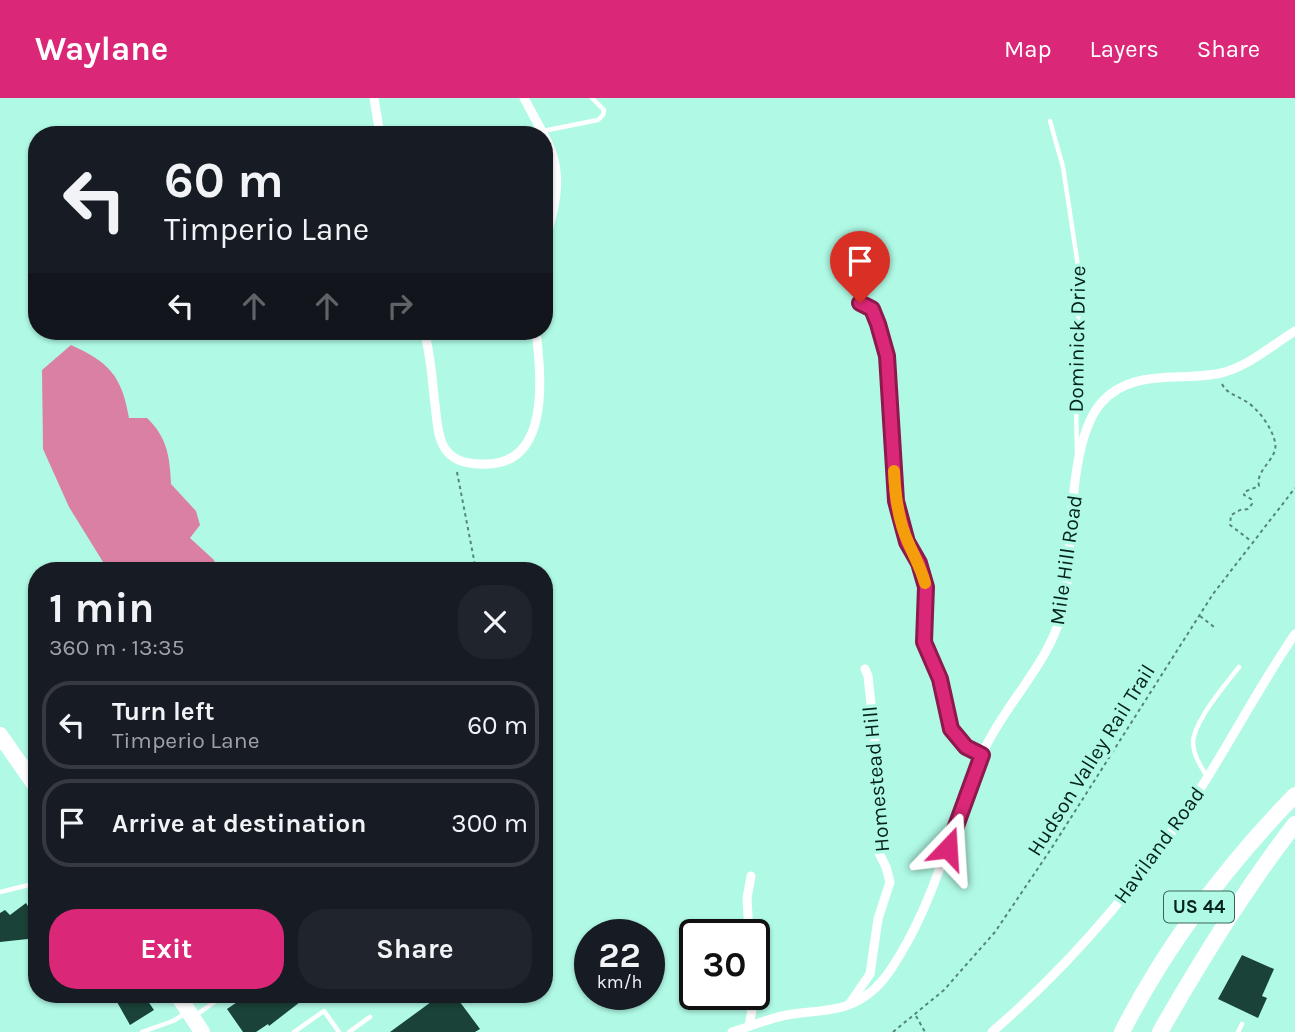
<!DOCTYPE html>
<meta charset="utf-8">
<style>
:root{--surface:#171b24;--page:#20242c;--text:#f1f3f6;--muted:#9ea1a6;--line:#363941;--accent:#db2777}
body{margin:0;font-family:Karla,sans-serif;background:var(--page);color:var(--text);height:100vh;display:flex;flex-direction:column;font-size:26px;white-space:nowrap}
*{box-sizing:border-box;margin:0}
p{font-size:23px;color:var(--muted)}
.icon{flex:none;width:38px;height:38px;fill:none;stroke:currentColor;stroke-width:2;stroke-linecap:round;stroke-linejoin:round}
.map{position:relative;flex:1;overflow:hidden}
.panel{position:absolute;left:28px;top:464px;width:525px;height:441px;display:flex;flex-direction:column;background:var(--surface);border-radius:28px;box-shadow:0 2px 5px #0004}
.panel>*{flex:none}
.top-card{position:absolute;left:28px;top:28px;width:525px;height:214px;border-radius:28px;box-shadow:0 2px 5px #0004;background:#171b24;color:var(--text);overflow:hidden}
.speed{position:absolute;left:574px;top:821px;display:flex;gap:14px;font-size:35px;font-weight:700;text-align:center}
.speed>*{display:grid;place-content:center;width:91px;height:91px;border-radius:50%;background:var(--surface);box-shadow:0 2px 5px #0004;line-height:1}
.speed small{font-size:18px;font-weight:400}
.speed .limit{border:4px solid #111;border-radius:10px;background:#fff;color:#111}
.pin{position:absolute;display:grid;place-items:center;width:60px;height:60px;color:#fff;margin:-72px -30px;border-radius:50% 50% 50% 0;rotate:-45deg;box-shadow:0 0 7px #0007}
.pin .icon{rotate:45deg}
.me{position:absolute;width:77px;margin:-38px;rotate:20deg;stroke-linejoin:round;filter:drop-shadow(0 0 5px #0008)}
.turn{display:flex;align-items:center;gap:24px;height:147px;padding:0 21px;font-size:32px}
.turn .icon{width:91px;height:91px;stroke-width:2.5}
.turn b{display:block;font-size:49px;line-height:60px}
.lanes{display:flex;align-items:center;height:66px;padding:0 21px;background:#0003;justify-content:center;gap:35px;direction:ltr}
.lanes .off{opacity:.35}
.round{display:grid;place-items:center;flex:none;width:74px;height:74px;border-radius:28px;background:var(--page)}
.summary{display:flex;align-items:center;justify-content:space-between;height:119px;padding:0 21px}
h1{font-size:42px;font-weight:700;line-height:52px}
.action{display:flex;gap:14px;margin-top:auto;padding:14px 21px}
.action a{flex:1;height:80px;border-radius:28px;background:var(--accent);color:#fff;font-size:28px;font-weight:700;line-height:80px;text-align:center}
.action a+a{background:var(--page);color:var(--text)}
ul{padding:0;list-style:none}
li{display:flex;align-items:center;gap:21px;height:88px;margin:0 14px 10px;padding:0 7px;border:4px solid var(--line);border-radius:28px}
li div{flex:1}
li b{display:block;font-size:26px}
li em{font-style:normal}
header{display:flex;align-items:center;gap:42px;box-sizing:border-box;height:98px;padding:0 35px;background:var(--accent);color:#fff}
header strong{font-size:33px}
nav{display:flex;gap:38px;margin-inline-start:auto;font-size:24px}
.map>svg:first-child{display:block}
</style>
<header>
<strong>Waylane</strong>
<nav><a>Map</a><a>Layers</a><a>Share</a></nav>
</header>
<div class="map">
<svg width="1295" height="934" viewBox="0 0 1295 934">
<rect width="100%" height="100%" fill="#b0fae5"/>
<!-- water -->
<path fill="#db80a5" d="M 71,247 C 109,264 122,278 129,320 L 147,320 C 167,339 170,359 171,386 L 196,413 L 200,427 L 190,440 L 214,462 L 217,472 L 108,472 L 69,409 L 43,351 L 42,272 Z"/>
<!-- building -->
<g fill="#1a4238">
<polygon points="26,805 31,813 37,809 37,840 0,844 0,815 5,812 10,817"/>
<polygon points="1242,857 1274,871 1262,898 1267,900 1258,920 1218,901"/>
<polygon points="129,896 143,896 154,912 130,927 117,904"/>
<polygon points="249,896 295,896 300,904 269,928 268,926 256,934 243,934 227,911"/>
<polygon points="442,896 454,896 480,931 475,934 390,934"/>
</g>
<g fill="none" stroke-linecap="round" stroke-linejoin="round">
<!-- path -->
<g stroke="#548679" stroke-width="2" stroke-dasharray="3.5 3.5" stroke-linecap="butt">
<path d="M 1222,286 C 1227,296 1238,298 1247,304 C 1259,312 1272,330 1275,344 C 1279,361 1255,371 1259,388 L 1244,394 L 1244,397 L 1251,401 L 1252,406 L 1248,411 L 1240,412 L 1231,417 L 1230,427 L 1251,443"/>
<polyline points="457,374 476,472"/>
<polyline points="1200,518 1214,529"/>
<polyline points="916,918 925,934"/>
<polyline points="893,934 944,892 995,834 1051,751 1213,496 1295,390"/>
</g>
<!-- lane -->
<g stroke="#fff" stroke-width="4.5">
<polyline points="1050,23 1063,69 1080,181 1080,203 1075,249 1077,356"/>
<polyline points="543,33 598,22 603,17 604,12 592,0"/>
<path d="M 1207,678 C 1200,668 1190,651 1194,638 C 1200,616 1225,587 1239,569"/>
<polyline points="0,794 37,785"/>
<polyline points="196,917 226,896"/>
<polyline points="142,934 173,923 186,915"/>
<polyline points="294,934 324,913 339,934"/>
<polyline points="349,934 370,919"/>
<polyline points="1238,934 1242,926"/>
</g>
<!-- street -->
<g stroke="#fff" stroke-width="9">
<polyline points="374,0 380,37"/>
<polyline points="524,0 544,37"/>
<path d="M 544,37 C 565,73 556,108 544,146"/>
<polyline points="860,205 872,211 878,226 887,258 896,403 907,444 919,465 927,489 924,544 940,581 951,631 966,649 982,657"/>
<path d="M 424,233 C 431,257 432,282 435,307 C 437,321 437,337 444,349 C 452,363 467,366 481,366 C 552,370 541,277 536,233"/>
<polyline points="749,836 747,800 751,778"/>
<polyline points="850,905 870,876 878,821 890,784 886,769 879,755 880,690 868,578 865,571"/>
<polyline points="749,928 758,878 754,863"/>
<path d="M 732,934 C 748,929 765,922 782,918 C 808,912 843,915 864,899 C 881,888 891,872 901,855 C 939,792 953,720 983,654 C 1008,600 1055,561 1065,501 C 1073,449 1067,345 1101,305 C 1132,269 1182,284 1221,275 C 1249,268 1271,248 1295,233"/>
<path d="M 992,934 C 1071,866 1141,784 1197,696 C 1231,643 1260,587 1295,536"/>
</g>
<!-- highway -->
<g stroke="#fff" stroke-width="16">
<polyline points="0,637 37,690"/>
<polyline points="177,896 202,934"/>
<path d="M 1122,934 C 1167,846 1226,768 1295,697"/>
<path d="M 1160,934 C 1201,862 1244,792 1295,726"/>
</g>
</g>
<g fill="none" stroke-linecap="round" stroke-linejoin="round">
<defs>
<polyline id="route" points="860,205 872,211 878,226 887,258 896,403 907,444 919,465 926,489 924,544 940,581 951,631 966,649 982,657 948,750"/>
</defs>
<!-- route casing -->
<use href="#route" stroke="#8e194d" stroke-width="18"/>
<!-- route -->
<use href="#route" stroke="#db2777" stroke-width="12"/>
<!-- slow -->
<path stroke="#f59e0b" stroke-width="12" d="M 894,373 C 895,397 898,422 908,444 C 914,458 921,470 925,485"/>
</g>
<g text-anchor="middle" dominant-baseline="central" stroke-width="7" stroke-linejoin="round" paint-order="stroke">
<!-- shield labels -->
<rect fill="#b0fae5" stroke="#386458" stroke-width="2" x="1164" y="793.5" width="70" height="31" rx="5"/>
<g font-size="19" font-weight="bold" fill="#04231c">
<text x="1199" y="809">US 44</text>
</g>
<!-- street labels -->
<g font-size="21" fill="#04231c" stroke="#b0fae5">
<text transform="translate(1077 241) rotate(-89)">Dominick Drive</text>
<text transform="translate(1066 462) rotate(-82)">Mile Hill Road</text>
<text transform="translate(1091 662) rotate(-58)">Hudson Valley Rail Trail</text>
<text transform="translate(876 681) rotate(-95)">Homestead Hill</text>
<text transform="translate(1159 747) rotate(-54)">Haviland Road</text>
</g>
</g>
</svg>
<div class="speed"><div>22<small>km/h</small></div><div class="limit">30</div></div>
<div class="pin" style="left:860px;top:205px;background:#d93025"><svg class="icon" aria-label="arrive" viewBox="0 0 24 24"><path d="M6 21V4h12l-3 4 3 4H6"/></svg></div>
<svg class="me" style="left:948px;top:750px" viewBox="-20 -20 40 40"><path d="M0-17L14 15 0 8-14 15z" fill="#db2777" stroke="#fff" stroke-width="4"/></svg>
<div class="top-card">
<div class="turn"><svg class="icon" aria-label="left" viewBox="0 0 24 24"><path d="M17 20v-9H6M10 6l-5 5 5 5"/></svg><div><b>60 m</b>Timperio Lane</div></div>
<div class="lanes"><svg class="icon" aria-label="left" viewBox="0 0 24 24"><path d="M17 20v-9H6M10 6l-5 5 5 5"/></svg><svg class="icon off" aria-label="ahead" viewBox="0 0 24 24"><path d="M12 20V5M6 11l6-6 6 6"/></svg><svg class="icon off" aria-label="ahead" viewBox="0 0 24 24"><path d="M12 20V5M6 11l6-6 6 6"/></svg><svg class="icon off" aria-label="right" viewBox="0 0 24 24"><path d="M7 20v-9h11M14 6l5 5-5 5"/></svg></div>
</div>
<section class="panel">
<div class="summary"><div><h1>1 min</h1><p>360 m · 13:35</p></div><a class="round"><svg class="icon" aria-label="close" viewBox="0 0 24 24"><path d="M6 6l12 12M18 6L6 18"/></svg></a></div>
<ul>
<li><svg class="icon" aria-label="left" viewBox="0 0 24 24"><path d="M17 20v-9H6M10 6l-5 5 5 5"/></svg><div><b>Turn left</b><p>Timperio Lane</p></div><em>60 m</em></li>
<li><svg class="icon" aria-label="arrive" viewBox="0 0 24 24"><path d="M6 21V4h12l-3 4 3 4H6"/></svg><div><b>Arrive at destination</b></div><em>300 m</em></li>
</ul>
<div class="action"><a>Exit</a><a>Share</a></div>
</section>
</div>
